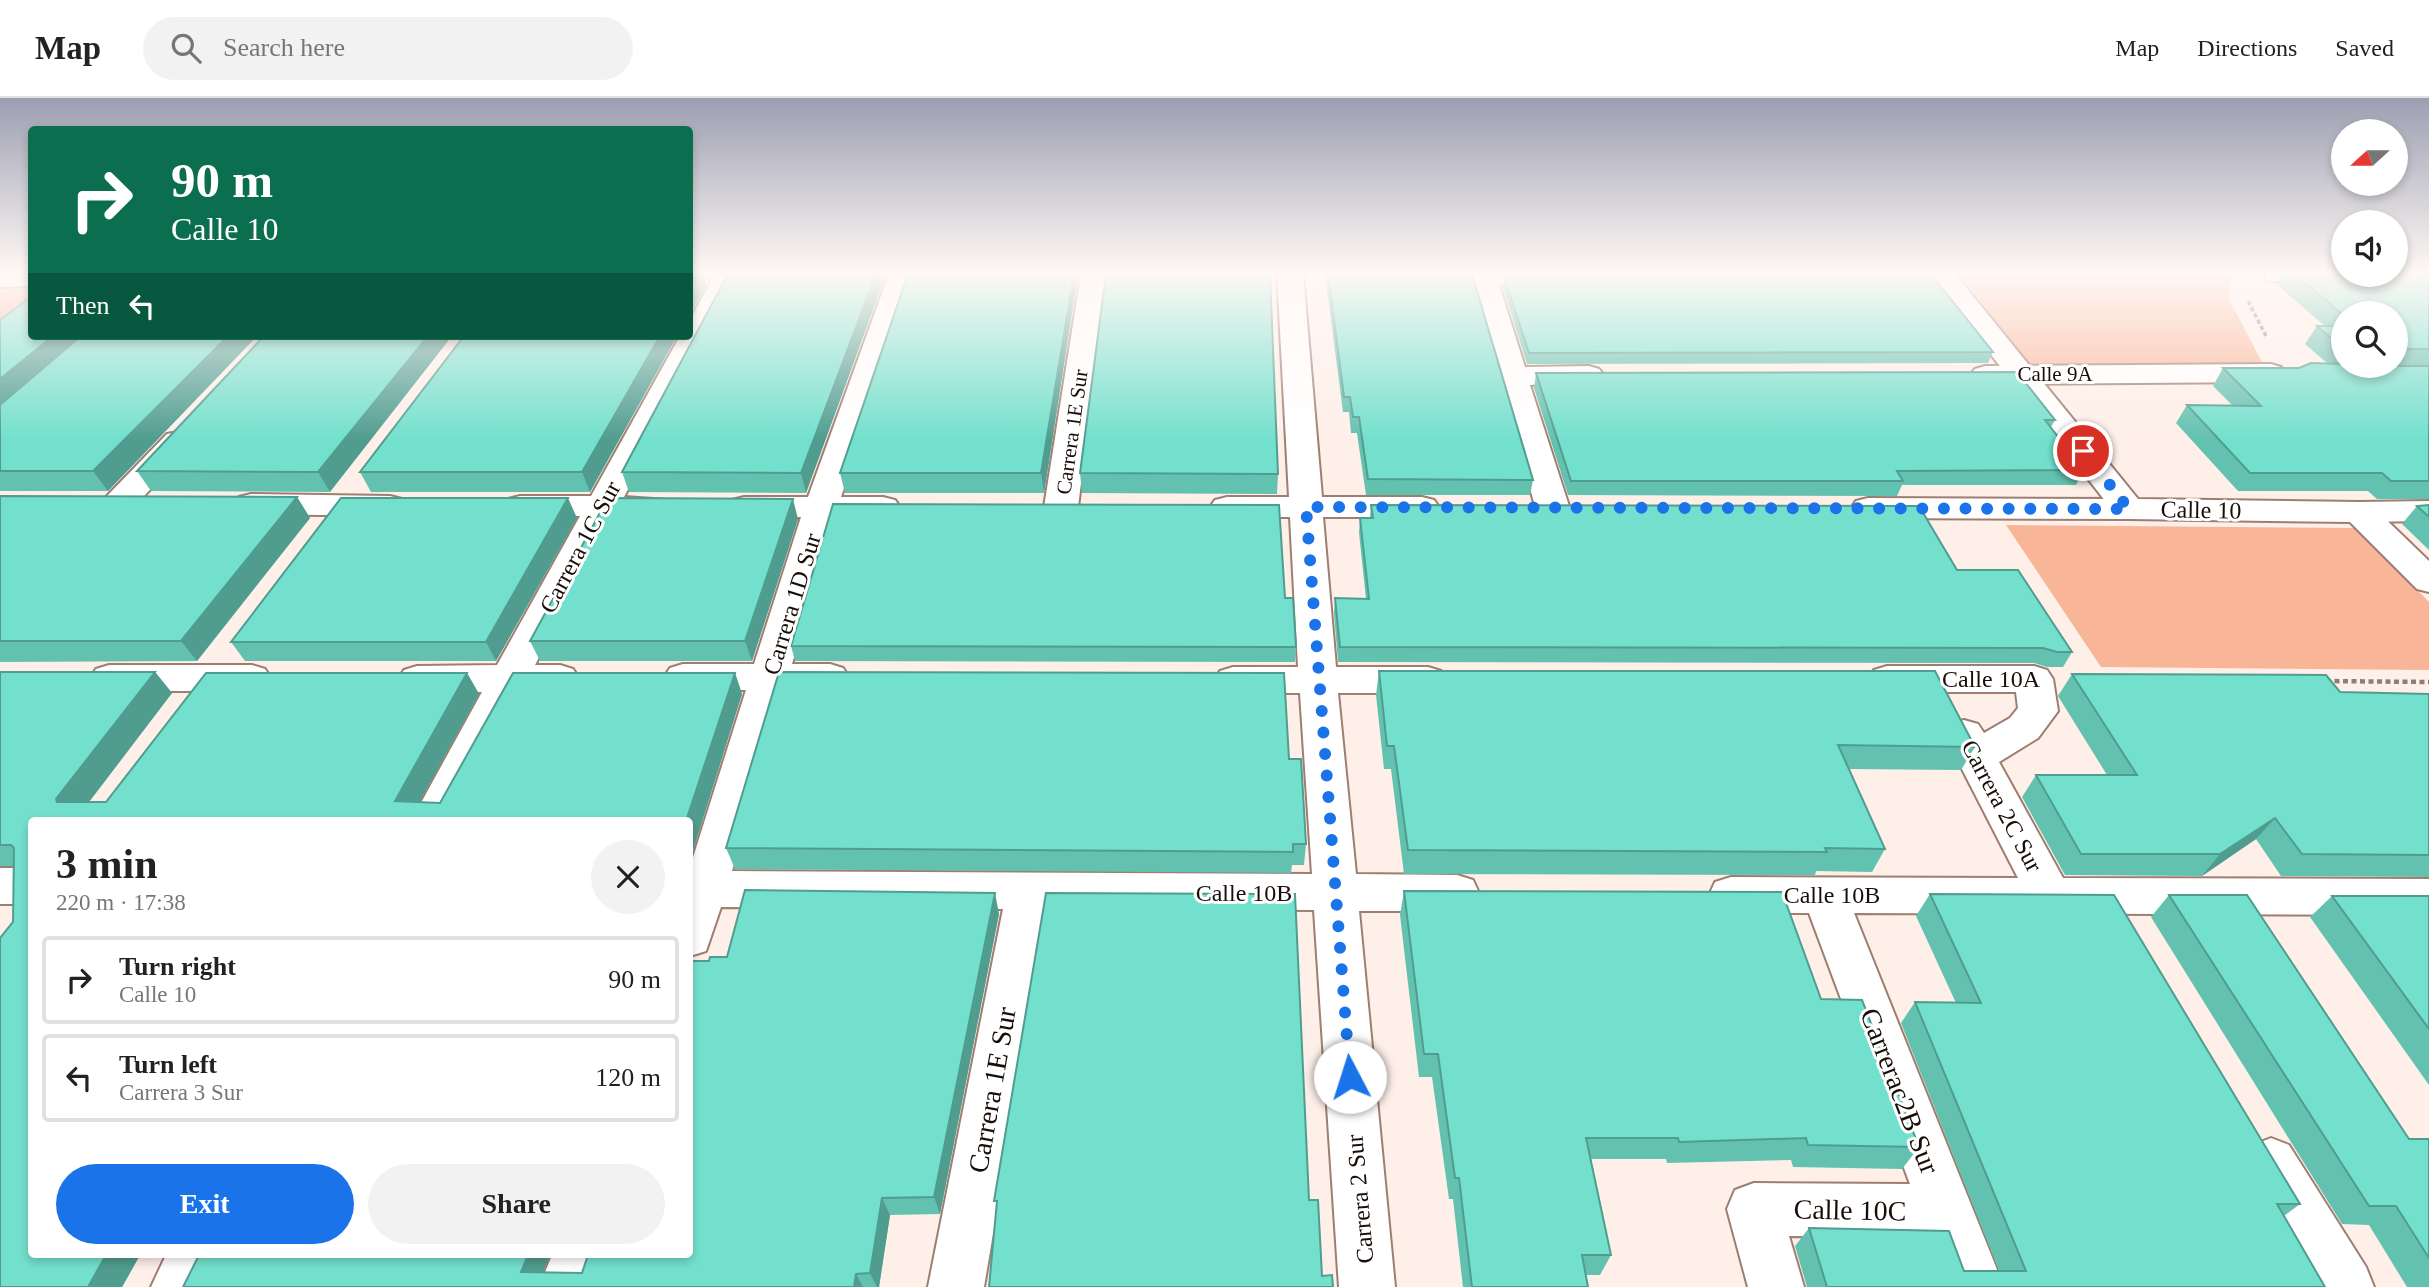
<!DOCTYPE html>
<meta charset="utf-8">
<style>
:root{--surface:#fff;--page:#f2f2f2;--text:#222;--muted:#767676;--line:#e0e0e0;--accent:#1a73e8}
body{margin:0;font-family:"Times New Roman",serif;background:var(--page);color:var(--text);height:100vh;display:flex;flex-direction:column;font-size:26px;white-space:nowrap}
*{box-sizing:border-box;margin:0}
p{font-size:23px;color:var(--muted)}
.icon{flex:none;width:38px;height:38px;fill:none;stroke:currentColor;stroke-width:2;stroke-linecap:round;stroke-linejoin:round}
.map{position:relative;flex:1;overflow:hidden}
.side{position:absolute;left:28px;top:719px;width:665px;height:441px;display:flex;flex-direction:column;background:var(--surface);border-radius:7px;box-shadow:0 4px 10px #0003}
.side>*{flex:none}
.guide{position:absolute;left:28px;top:28px;width:665px;height:214px;border-radius:7px;box-shadow:0 4px 10px #0003;background:#0b6e4f;color:#fff;overflow:hidden}
.needle{width:46px;rotate:249deg}
.tools{position:absolute;left:2331px;top:21px;display:grid;gap:14px}
.tools a{display:grid;place-items:center;width:77px;height:77px;border-radius:50%;background:var(--surface);box-shadow:0 4px 10px #0003;font-size:35px}
.pin{position:absolute;display:grid;place-items:center;width:60px;height:60px;color:#fff;margin:-30px;border:4px solid #fff;border-radius:50%;box-shadow:0 2px 7px #0007}
.me{position:absolute;width:77px;margin:-38px;rotate:355deg;stroke-linejoin:round;filter:drop-shadow(0 0 5px #0008)}
.turn{display:flex;align-items:center;gap:24px;height:147px;padding:0 28px;font-size:32px}
.turn .icon{width:91px;height:91px;stroke-width:2.5}
.turn b{display:block;font-size:49px;line-height:60px}
.then{display:flex;align-items:center;height:66px;padding:0 28px;background:#0003;gap:14px;font-size:26px}
.round{display:grid;place-items:center;flex:none;width:74px;height:74px;border-radius:37px;background:var(--page)}
.overview{display:flex;align-items:center;justify-content:space-between;height:119px;padding:0 28px}
h1{font-size:42px;font-weight:600;line-height:52px}
.button{display:flex;gap:14px;margin-top:auto;padding:14px 28px}
.button a{flex:1;height:80px;border-radius:42px;background:var(--accent);color:#fff;font-size:28px;font-weight:600;line-height:80px;text-align:center}
.button a+a{background:var(--page);color:var(--text)}
ul{padding:0;list-style:none}
li{display:flex;align-items:center;gap:21px;height:88px;margin:0 14px 10px;padding:0 14px;border:4px solid var(--line);border-radius:7px}
li div{flex:1}
li b{display:block;font-size:26px}
li em{font-style:normal}
header{display:flex;align-items:center;gap:42px;box-sizing:border-box;height:98px;padding:0 35px;background:var(--surface);border-bottom:2px solid var(--line)}
header strong{font-size:33px}
nav{display:flex;gap:38px;margin-inline-start:auto;font-size:24px}
.search{width:490px;height:63px;background:var(--page);display:flex;align-items:center;gap:18px;box-sizing:border-box;padding:0 24px;border-radius:38px;color:var(--muted);font-size:26px}
.map>svg:first-child{display:block}
</style>
<header>
<strong>Map</strong>
<div class="search"><svg class="icon" aria-label="search" viewBox="0 0 24 24"><circle cx="10" cy="10" r="6"/><path d="M15 15l6 6"/></svg>Search here</div>
<nav><a>Map</a><a>Directions</a><a>Saved</a></nav>
</header>
<div class="map">
<svg width="2429" height="1189" viewBox="0 0 2429 1189">
<rect width="100%" height="100%" fill="#feefe9"/>
<!-- green -->
<g fill="#f8b598">
<polygon points="1950,176 2230,176 2229,201 2264,268 2026,267"/>
<polygon points="32,190 31,202 0,228 0,191"/>
<polygon points="2006,427 2357,430 2429,504 2429,572 2101,569"/>
</g>
<g fill="none" stroke-linecap="round" stroke-linejoin="round">
<defs>
<polygon id="service" points="2265,176 2321,176 2322,178 2314,183 2272,183 2266,182"/>
<g id="minor">
<polygon points="0,176 32,176 32,188 0,189"/>
<polygon points="715,176 741,176 624,399 668,402 673,409 668,416 656,419 613,419 535,567 560,567 573,571 579,580 573,589 560,593 521,594 453,723 411,723 482,594 417,594 404,590 398,581 404,572 417,568 497,567 580,418 520,418 508,415 503,408 508,401 520,398 591,398 680,238 690,238 690,222"/>
<polygon points="889,176 915,176 841,399 883,399 895,402 900,409 895,416 883,419 835,419 792,566 830,566 843,570 849,579 843,588 830,592 784,592 732,773 1312,776 1300,595 1233,595 1220,591 1214,582 1220,573 1233,569 1298,569 1290,419 1227,419 1215,416 1210,409 1215,402 1227,399 1289,399 1277,176 1303,176 1322,399 1422,399 1434,402 1439,409 1434,416 1422,419 1323,419 1336,569 1428,569 1441,573 1447,582 1441,591 1428,595 1338,595 1356,776 1457,777 1473,782 1479,795 1473,808 1457,813 1359,813 1395,1189 1339,1189 1314,812 1048,811 984,1189 928,1189 1003,811 721,809 706,853 690,858 690,769 746,592 683,592 670,588 664,579 670,570 683,566 754,566 801,419 744,419 732,416 727,409 732,402 744,399 808,399"/>
<polygon points="1081,176 1107,176 1078,409 1073,416 1061,419 1049,416 1044,409"/>
<polygon points="1469,176 1569,176 1571,179 1567,185 1558,187 1499,187 1525,269 1589,268 1599,271 1604,277 1599,283 1530,287 1569,408 1564,415 1552,418 1540,415 1535,408"/>
<polygon points="2271,266 2281,269 2286,275 2281,281 2271,284 1985,286 1975,283 1970,277 1975,271 1985,268"/>
<polygon points="178,334 189,336 194,343 189,350 131,412 119,415 107,412 103,405 107,398 167,336"/>
<polygon points="251,396 390,398 402,401 407,408 402,415 390,418 251,416 239,413 234,406 239,399"/>
<polygon points="1868,400 2129,401 2141,404 2146,411 2141,418 2129,421 1868,420 1856,417 1851,410 1856,403"/>
<polygon points="2429,403 2429,423 2359,424 2347,421 2342,414 2347,407 2359,404"/>
<polygon points="109,567 252,567 265,571 271,580 265,589 252,593 109,593 96,589 90,580 96,571"/>
<polygon points="1887,568 2034,568 2047,572 2053,581 2058,613 2038,640 1999,664 2063,780 2429,781 2429,817 1854,815 2004,1189 1948,1189 1930,1139 1789,1138 1804,1189 1748,1189 1727,1111 1735,1092 1754,1085 1910,1086 1809,815 1731,815 1715,810 1709,797 1715,784 1731,779 2018,780 1944,636 1950,626 1964,622 1978,626 1984,635 2010,620 2018,610 2016,594 1887,594 1874,590 1868,581 1874,572"/>
<rect x="0" y="770" width="32" height="36"/>
<polygon points="2271,1040 2289,1047 2366,1169 2374,1189 2315,1189 2245,1065 2253,1047"/>
<polygon points="166,1157 223,1157 209,1189 151,1189"/>
<polygon points="552,1157 606,1157 595,1189 539,1189"/>
</g>
<polygon id="tertiary" points="1928,176 1955,176 2138,401 2359,404 2371,407 2429,463 2429,494 2417,491 2350,424 2129,421 2117,418"/>
</defs>
<!-- service casing -->
<use href="#service" stroke="#9e7e70" stroke-width="4"/>
<!-- minor casing -->
<use href="#minor" stroke="#9e7e70" stroke-width="4"/>
<!-- tertiary casing -->
<use href="#tertiary" stroke="#9e7e70" stroke-width="4"/>
<!-- path-far1 -->
<polyline stroke="#8c7f79" stroke-width="3.5" stroke-dasharray="4.5 2.5" stroke-linecap="butt" points="2248,203 2266,238"/>
<!-- path -->
<polyline stroke="#8c7f79" stroke-width="4.5" stroke-dasharray="5 3.5" stroke-linecap="butt" points="2326,583 2429,584"/>
<!-- service -->
<use href="#service" fill="#fff" fill-rule="evenodd"/>
<!-- minor -->
<use href="#minor" fill="#fff" fill-rule="evenodd"/>
<!-- tertiary -->
<use href="#tertiary" fill="#fff" fill-rule="evenodd"/>
</g>
<!-- wall -->
<g fill="#63c1b0" fill-rule="evenodd">
<polygon points="728,176 886,176 806,395 629,394 622,374"/>
<polygon points="908,176 1078,176 1044,395 845,395 840,375"/>
<polygon points="1325,176 1472,176 1533,382 1530,397 1366,397 1357,335 1351,335 1349,314 1343,314"/>
<path d="M 2282,176 L 2429,176 L 2429,401 L 2377,401 L 2368,393 L 2238,393 L 2176,325 L 2187,307 L 2232,307 L 2213,288 L 2223,270 L 2299,270 L 2328,266 L 2305,246 L 2317,228 L 2325,228 L 2276,186 ZM 2343,215 L 2396,215 L 2396,268 L 2343,268 Z"/>
<polygon points="1504,179 1993,254 1988,265 1527,266 1503,190"/>
<polygon points="0,222 32,238 257,238 108,393 0,393"/>
<polygon points="264,238 330,394 151,393 137,373"/>
<polygon points="464,238 677,238 590,394 371,394 360,374"/>
<polygon points="1536,275 2055,322 2051,329 2084,372 2076,387 1902,387 1897,398 1568,397 1534,290"/>
<polygon points="1080,375 1278,376 1277,396 1082,395"/>
<polygon points="0,398 297,399 310,420 197,563 0,564"/>
<polygon points="1371,407 1957,472 2072,554 2063,569 2047,569 2034,565 1338,564 1334,515 1335,500 1366,501 1359,435 1360,420 1370,420"/>
<polygon points="2429,407 2429,452 2402,426 2417,408"/>
<polygon points="577,420 496,563 245,563 231,544"/>
<polygon points="798,421 752,563 540,563 530,543"/>
<polygon points="791,548 1296,549 1295,564 795,563"/>
<polygon points="1379,573 1975,649 1961,672 1849,671 1885,751 1872,774 1816,773 1815,777 1404,776 1391,671 1384,671 1376,597"/>
<polygon points="0,574 155,574 172,595 89,704 106,704 206,575 467,575 479,596 419,704 440,705 513,575 735,575 742,596 690,762 690,723 32,723 32,1157 140,1157 122,1189 0,1189 0,840 13,824 13,768 0,768"/>
<polygon points="2072,576 2340,594 2429,596 2429,779 2281,778 2256,741 2202,778 2065,777 2022,699 2036,677 2107,677 2058,598"/>
<polygon points="1289,661 1306,746 1304,767 1292,767 1291,775 735,771 726,750"/>
<polygon points="1404,793 1821,901 1919,1049 1902,1071 1793,1069 1791,1062 1667,1065 1666,1061 1591,1061 1611,1157 1600,1177 1586,1177 1588,1189 1463,1189 1453,1101 1449,1101 1432,979 1419,979 1400,817"/>
<polygon points="1930,796 2300,1106 2284,1118 2325,1189 1807,1189 1795,1148 1809,1130 1964,1173 1999,1173 1901,925 1915,904 1956,905 1916,818"/>
<polygon points="2169,797 2409,1041 2429,1041 2429,1189 2407,1189 2369,1127 2342,1126 2151,819"/>
<polygon points="2332,798 2429,798 2429,987 2310,819"/>
<polygon points="999,816 940,1116 890,1117 879,1189 183,1189 199,1157 550,1157 543,1174 582,1175 709,863 727,859"/>
</g>
<!-- shaded-wall -->
<g fill="#509d90">
<polygon points="696,176 703,176 706,187 690,217 690,188"/>
<polygon points="876,176 886,176 806,395 801,375"/>
<polygon points="1074,176 1078,176 1044,395 1041,375"/>
<polygon points="53,238 90,238 0,313 0,281"/>
<polygon points="228,238 257,238 108,393 93,373"/>
<polygon points="428,238 452,238 330,394 318,374"/>
<polygon points="660,238 677,238 590,394 582,374"/>
<polygon points="297,399 310,420 197,563 181,543"/>
<polygon points="568,400 577,420 496,563 486,544"/>
<polygon points="793,401 798,421 752,563 745,543"/>
<polygon points="155,574 172,595 76,721 57,704 56,701"/>
<polygon points="467,575 479,596 409,723 395,703"/>
<polygon points="735,575 742,596 690,762 690,723 686,723"/>
<polygon points="2275,720 2256,741 2202,778 2220,756"/>
<polygon points="995,795 999,816 940,1116 934,1099"/>
<polygon points="882,1100 890,1117 879,1189 877,1189 870,1175"/>
<polygon points="106,1157 140,1157 122,1189 88,1189"/>
<polygon points="528,1157 550,1157 537,1189 521,1174"/>
<polygon points="856,1176 863,1189 854,1189"/>
</g>
<!-- building -->
<g fill="#73e0cd" stroke="#509d90" stroke-width="2">
<polygon points="690,176 696,176 690,188"/>
<polygon points="728,176 876,176 801,375 622,374"/>
<polygon points="908,176 1074,176 1041,375 840,375"/>
<polygon points="1106,176 1270,176 1278,376 1080,375"/>
<polygon points="1328,176 1472,176 1533,382 1368,381 1359,319 1353,319 1350,299 1344,299"/>
<polygon points="2295,176 2429,176 2429,251 2396,251 2396,215 2343,215 2343,217"/>
<polygon points="1504,179 1934,180 1993,254 1529,255"/>
<polygon points="32,198 32,238 53,238 0,281 0,222"/>
<polygon points="2317,228 2343,228 2343,250 2342,250"/>
<polygon points="81,238 228,238 93,373 0,373 0,307"/>
<polygon points="264,238 428,238 318,374 137,373"/>
<polygon points="464,238 660,238 582,374 360,374"/>
<polygon points="2311,265 2343,266 2343,268 2429,268 2429,383 2391,383 2382,375 2250,375 2187,307 2261,308 2223,270 2299,270"/>
<polygon points="2017,274 2055,322 2045,322 2084,372 1897,373 1903,383 1571,383 1536,275"/>
<polygon points="0,398 297,399 181,543 0,543"/>
<polygon points="341,400 568,400 486,544 231,544"/>
<polygon points="608,400 793,401 745,543 530,543"/>
<polygon points="833,406 1279,407 1285,500 1293,500 1296,549 791,548"/>
<polygon points="1371,407 1919,408 1957,472 2018,472 2072,554 2057,554 2043,550 1340,549 1335,500 1369,501 1360,420 1373,420"/>
<polygon points="2429,407 2429,419 2417,408"/>
<polygon points="1379,573 1935,573 1975,649 1838,647 1885,751 1825,750 1827,754 1408,752 1394,648 1387,648"/>
<polygon points="0,574 155,574 56,701 57,704 106,704 206,575 467,575 395,703 440,705 513,575 735,575 686,723 32,723 32,1157 106,1157 88,1189 0,1189 0,840 13,824 14,750 11,747 0,747"/>
<polygon points="779,574 1284,575 1289,661 1301,661 1306,746 1293,746 1293,754 726,750"/>
<polygon points="2072,576 2326,577 2340,594 2429,596 2429,757 2302,756 2275,720 2220,756 2081,756 2036,677 2137,677"/>
<polygon points="745,792 995,795 934,1099 882,1100 870,1175 856,1176 854,1189 183,1189 199,1157 528,1157 521,1174 582,1175 588,1157 690,1157 690,863 709,863 710,859 727,859"/>
<polygon points="1404,793 1782,794 1821,901 1862,902 1919,1049 1808,1047 1806,1040 1679,1044 1678,1040 1586,1040 1611,1157 1582,1157 1588,1189 1472,1189 1459,1080 1455,1080 1438,956 1424,956"/>
<polygon points="1046,795 1295,796 1309,1102 1318,1102 1322,1178 1332,1177 1333,1189 989,1189 997,1103 994,1103"/>
<polygon points="1930,796 2114,797 2300,1106 2277,1106 2325,1189 1827,1189 1809,1130 1949,1133 1964,1173 2026,1173 1915,904 1981,905"/>
<polygon points="2169,797 2247,797 2409,1041 2429,1041 2429,1160 2396,1108 2369,1108"/>
<polygon points="2332,798 2429,798 2429,931"/>
</g>
<!-- sky -->
<linearGradient id="sky" x2="0" y2="1"><stop stop-color="#9c9fb1"/><stop offset="0.51" stop-color="#fff8f5"/><stop offset="1" stop-color="#fff8f5" stop-opacity="0"/></linearGradient>
<rect width="2429" height="342" fill="url(#sky)"/>
<g fill="none" stroke-linecap="round" stroke-linejoin="round">
<!-- route -->
<polyline stroke="#1a73e8" stroke-width="12" stroke-dasharray="0 21.6" points="1350,979 1306,409 2129,411 2083,353"/>
</g>
<g text-anchor="middle" dominant-baseline="central" stroke-width="6" stroke-linejoin="round" paint-order="stroke">
<!-- far-street labels -->
<g font-size="21" fill="#190d08" stroke="#fff">
<text x="2055" y="276">Calle 9A</text>
<text transform="translate(1072 334) rotate(-82)">Carrera 1E Sur</text>
</g>
<!-- street labels -->
<g font-size="24" fill="#190d08" stroke="#fff">
<text transform="translate(2201 412) rotate(1)">Calle 10</text>
<text transform="translate(580 449) rotate(-62)">Carrera 1C Sur</text>
<text transform="translate(792 506) rotate(-73)">Carrera 1D Sur</text>
<text x="1991" y="581">Calle 10A</text>
<text transform="translate(2002 708) rotate(62)">Carrera 2C Sur</text>
<text x="1244" y="795">Calle 10B</text>
<text x="1832" y="797">Calle 10B</text>
<text transform="translate(1360 1101) rotate(-95)">Carrera 2 Sur</text>
</g>
<!-- near-street labels -->
<g font-size="28" fill="#190d08" stroke="#fff">
<text transform="translate(992 992) rotate(-80)">Carrera 1E Sur</text>
<text transform="translate(1900 993) rotate(69)">Carrerac2B Sur</text>
<text transform="translate(1850 1112) rotate(1)">Calle 10C</text>
</g>
</g>
</svg>
<div class="tools">
<a><svg class="needle" viewBox="-14 -14 28 28"><path d="M0-13l5 13h-10z" fill="#e53935"/><path d="M0 13l5-13h-10z" fill="#767676"/></svg></a>
<a><svg class="icon" aria-label="sound" viewBox="0 0 24 24"><path d="M4 9h4l5-4v14l-5-4H4zM17 9q2 3 0 6"/></svg></a>
<a><svg class="icon" aria-label="search" viewBox="0 0 24 24"><circle cx="10" cy="10" r="6"/><path d="M15 15l6 6"/></svg></a>
</div>
<div class="pin" style="left:2083px;top:353px;background:#d93025"><svg class="icon" aria-label="arrive" viewBox="0 0 24 24"><path d="M6 21V4h12l-3 4 3 4H6"/></svg></div>
<svg class="me" style="left:1350px;top:979px" viewBox="-20 -20 40 40"><circle r="19" fill="#fff"/><path d="M0-13L10 11 0 6-10 11z" fill="#1a73e8"/></svg>
<div class="guide">
<div class="turn"><svg class="icon" aria-label="right" viewBox="0 0 24 24"><path d="M7 20v-9h11M14 6l5 5-5 5"/></svg><div><b>90 m</b>Calle 10</div></div>
<div class="then">Then<svg class="icon" aria-label="left" viewBox="0 0 24 24"><path d="M17 20v-9H6M10 6l-5 5 5 5"/></svg></div>
</div>
<section class="side">
<div class="overview"><div><h1>3 min</h1><p>220 m · 17:38</p></div><a class="round"><svg class="icon" aria-label="close" viewBox="0 0 24 24"><path d="M6 6l12 12M18 6L6 18"/></svg></a></div>
<ul>
<li><svg class="icon" aria-label="right" viewBox="0 0 24 24"><path d="M7 20v-9h11M14 6l5 5-5 5"/></svg><div><b>Turn right</b><p>Calle 10</p></div><em>90 m</em></li>
<li><svg class="icon" aria-label="left" viewBox="0 0 24 24"><path d="M17 20v-9H6M10 6l-5 5 5 5"/></svg><div><b>Turn left</b><p>Carrera 3 Sur</p></div><em>120 m</em></li>
</ul>
<div class="button"><a>Exit</a><a>Share</a></div>
</section>
</div>
